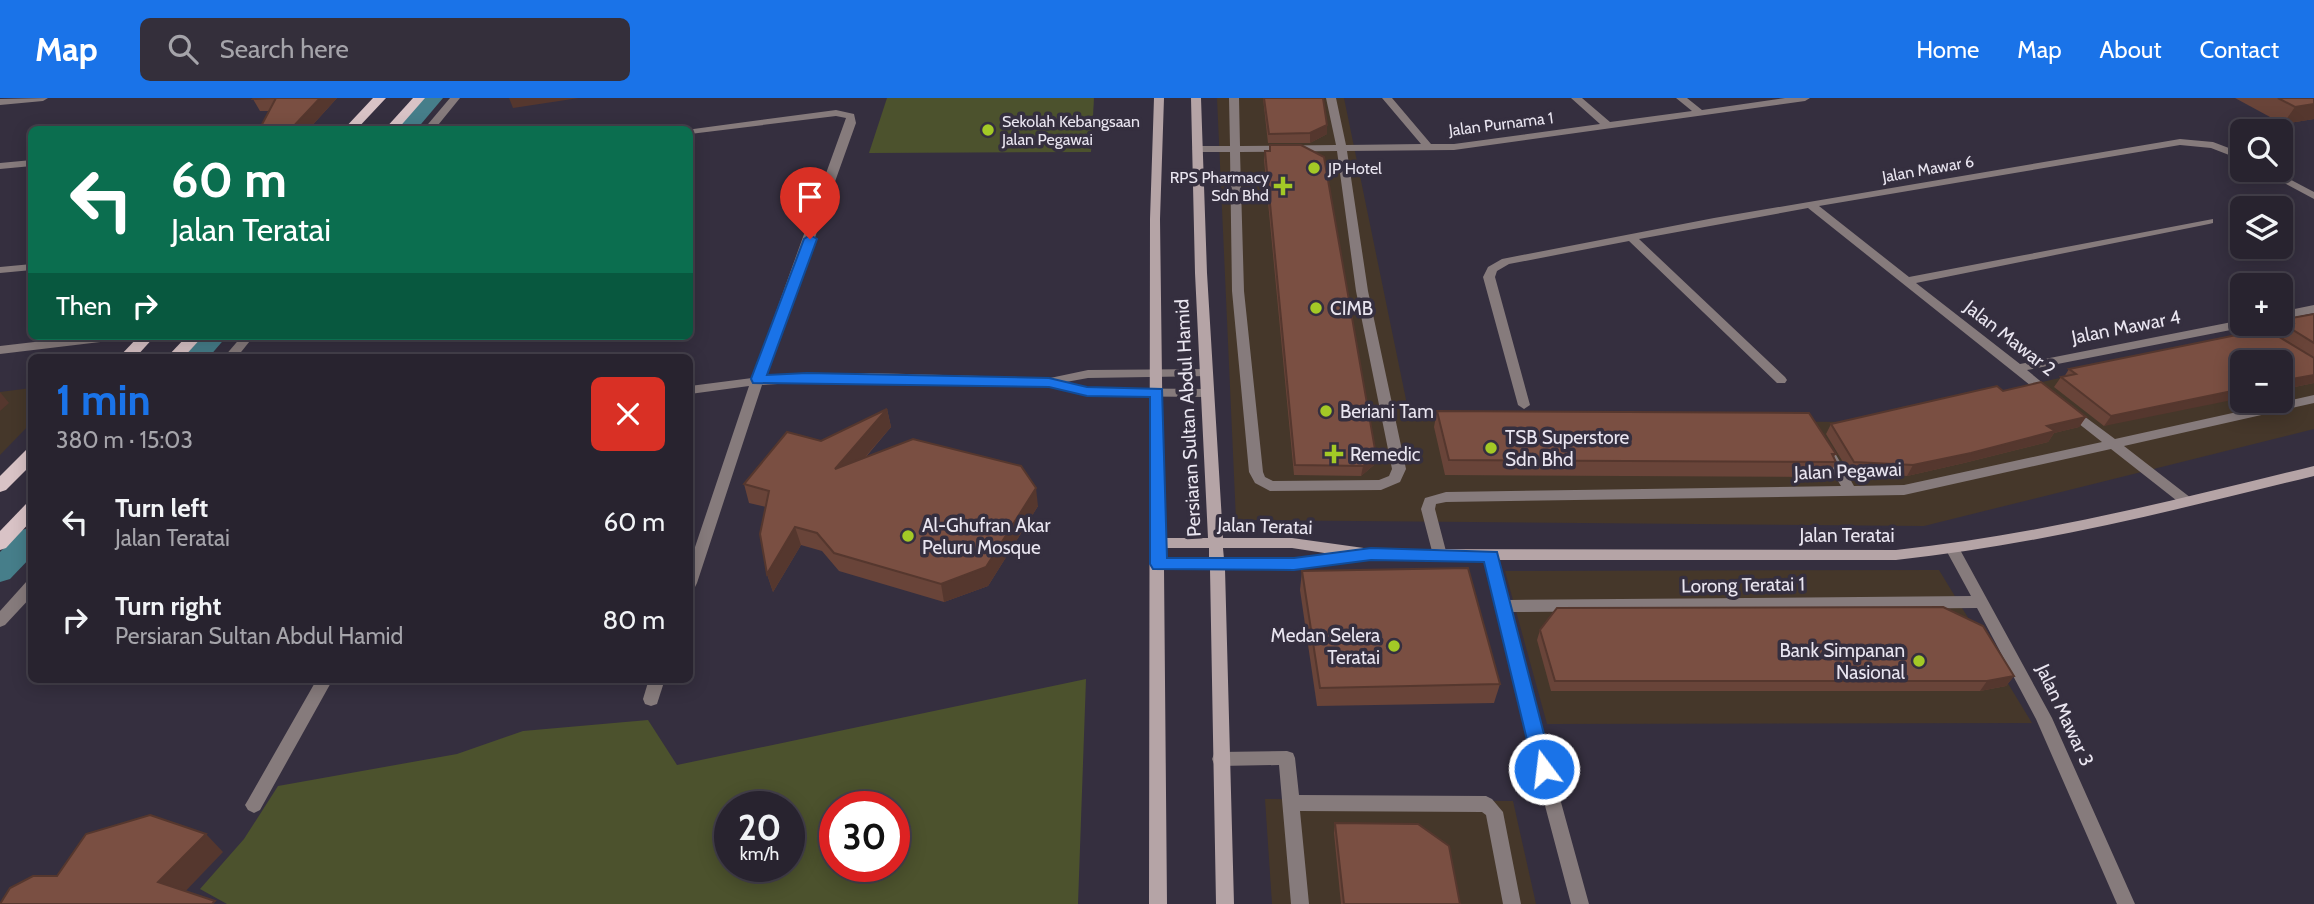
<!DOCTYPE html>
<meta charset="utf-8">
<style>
:root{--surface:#28232f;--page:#342f3b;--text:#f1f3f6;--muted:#a5a4aa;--line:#44404b;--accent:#1a73e8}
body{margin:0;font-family:Cabin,sans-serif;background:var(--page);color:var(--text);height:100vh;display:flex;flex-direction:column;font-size:26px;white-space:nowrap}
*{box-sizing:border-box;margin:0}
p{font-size:23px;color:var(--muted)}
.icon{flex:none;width:38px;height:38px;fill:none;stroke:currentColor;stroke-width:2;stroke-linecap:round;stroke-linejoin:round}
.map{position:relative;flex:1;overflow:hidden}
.side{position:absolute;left:28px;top:256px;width:665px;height:329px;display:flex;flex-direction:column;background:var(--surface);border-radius:10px;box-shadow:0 4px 18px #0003,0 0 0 2px var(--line)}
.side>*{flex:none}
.banner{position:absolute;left:28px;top:28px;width:665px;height:214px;border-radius:10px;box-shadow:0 4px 18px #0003,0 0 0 2px var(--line);background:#0b6e4f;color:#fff;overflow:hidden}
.controls{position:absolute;left:2230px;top:21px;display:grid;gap:14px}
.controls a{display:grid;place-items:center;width:63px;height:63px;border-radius:10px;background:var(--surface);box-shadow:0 4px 18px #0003,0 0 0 2px var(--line);font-size:35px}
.speed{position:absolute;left:714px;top:693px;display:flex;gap:14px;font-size:35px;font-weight:700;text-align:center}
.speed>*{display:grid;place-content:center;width:91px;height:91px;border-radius:50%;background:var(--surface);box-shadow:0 4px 18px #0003,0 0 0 2px var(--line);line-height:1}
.speed small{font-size:18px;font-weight:400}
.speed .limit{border:10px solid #d22;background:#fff;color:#111}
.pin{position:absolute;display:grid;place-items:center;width:60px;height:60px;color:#fff;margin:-72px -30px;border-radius:50% 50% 50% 0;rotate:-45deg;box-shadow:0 0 7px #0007}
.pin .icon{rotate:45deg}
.me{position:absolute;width:77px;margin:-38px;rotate:345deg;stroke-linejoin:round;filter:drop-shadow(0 0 5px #0008)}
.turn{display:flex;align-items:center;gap:24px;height:147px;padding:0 28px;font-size:32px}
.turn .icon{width:91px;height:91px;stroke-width:2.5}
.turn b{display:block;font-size:49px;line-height:60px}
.then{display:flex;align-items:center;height:66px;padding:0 28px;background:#0003;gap:14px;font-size:26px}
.round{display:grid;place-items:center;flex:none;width:74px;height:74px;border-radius:10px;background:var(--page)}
.overview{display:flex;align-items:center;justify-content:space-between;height:119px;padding:0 28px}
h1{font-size:42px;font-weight:700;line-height:52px;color:var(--accent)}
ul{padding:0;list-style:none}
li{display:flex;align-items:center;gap:21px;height:98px;padding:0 28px}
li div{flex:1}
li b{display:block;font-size:26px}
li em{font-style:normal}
header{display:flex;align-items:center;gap:42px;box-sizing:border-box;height:98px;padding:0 35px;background:var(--accent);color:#fff}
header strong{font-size:33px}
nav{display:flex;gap:38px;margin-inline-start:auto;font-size:24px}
.search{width:490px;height:63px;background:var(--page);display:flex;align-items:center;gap:18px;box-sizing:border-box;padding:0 24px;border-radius:10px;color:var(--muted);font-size:26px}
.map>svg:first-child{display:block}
</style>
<header>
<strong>Map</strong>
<div class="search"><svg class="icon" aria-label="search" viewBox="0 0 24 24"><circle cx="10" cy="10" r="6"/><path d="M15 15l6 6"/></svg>Search here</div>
<nav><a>Home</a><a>Map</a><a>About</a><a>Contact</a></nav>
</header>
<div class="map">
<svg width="2314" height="806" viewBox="0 0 2314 806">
<rect width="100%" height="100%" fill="#352f3f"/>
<!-- commercial -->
<g fill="#45372a" fill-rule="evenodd">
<path d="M 1217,0 L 1344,0 L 1410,321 L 1863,324 L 2314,223 L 2314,331 L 1924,428 L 1236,422 ZM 2242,264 L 2280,264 L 2280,303 L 2242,303 Z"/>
<polygon points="31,290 31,325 0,357 0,294"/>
<polygon points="1939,472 2032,625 1547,626 1505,473"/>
<polygon points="1265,701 1513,703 1536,806 1272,806"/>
</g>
<!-- green -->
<g fill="#4c522d" fill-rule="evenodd">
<polygon points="887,0 1094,0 1091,54 869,55"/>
<path d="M 1086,581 L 1078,806 L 227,806 L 200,791 L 244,741 L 278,688 L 457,656 L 523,633 L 648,622 L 677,667 ZM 730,709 L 789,709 L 789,768 L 730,768 ZM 835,709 L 894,709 L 894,768 L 835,768 Z"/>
</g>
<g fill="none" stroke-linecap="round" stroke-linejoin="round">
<!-- canal -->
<g fill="#467e8a" fill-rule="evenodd">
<polygon points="424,0 443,0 416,32 396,32"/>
<polygon points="202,238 227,238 209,259 184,259"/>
<polygon points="32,429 32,458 10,481 0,484 0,454 22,432"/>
</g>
<!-- street -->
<g fill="#867b7c" fill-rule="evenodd">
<polygon points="48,0 43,3 0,7 0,1"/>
<polygon points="450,0 460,0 434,32 423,32"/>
<path d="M 1229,0 L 1239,0 L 1240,48 L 1336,47 L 1326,0 L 1336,0 L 1346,47 L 1421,46 L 1382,0 L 1392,0 L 1431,46 L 1454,46 L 1600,26 L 1571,0 L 1582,0 L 1610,24 L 1692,13 L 1676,0 L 1687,0 L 1702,12 L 1785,0 L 1810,0 L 1805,3 L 1454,52 L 1347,53 L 1368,193 L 1406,371 L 1400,384 L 1381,392 L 1270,393 L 1255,385 L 1249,374 L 1232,193 L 1230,54 L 1197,54 L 1192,51 L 1197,48 L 1230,48 ZM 1337,53 L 1356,193 L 1392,371 L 1389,378 L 1379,382 L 1273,383 L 1265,379 L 1263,374 L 1244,193 L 1240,54 Z"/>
<polygon points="836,12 854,16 856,25 765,279 869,275 1050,280 1088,272 1207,271 1213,275 1211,278 1088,280 1066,284 1087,290 1208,291 1214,295 1208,299 1087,298 1049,288 914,284 824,283 762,287 697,485 695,489 690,491 690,464 749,288 690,296 690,288 752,280 846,20 836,18 690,36 690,32 686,32"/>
<polygon points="2180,41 2213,44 2242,55 2242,62 2211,50 2180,47 1819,108 1909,179 2213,121 2213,125 2209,126 1916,185 2020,266 2242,222 2242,226 2248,226 2246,229 2027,272 2056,296 2050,300 2045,299 1808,110 1639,141 1785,279 1787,282 1785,285 1777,285 1629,143 1509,166 1497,173 1495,179 1530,307 1524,311 1518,307 1483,179 1488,169 1502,161 1714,120"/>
<polygon points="32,62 32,68 0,71 0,65"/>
<polygon points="2260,72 2272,72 2314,94 2314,101"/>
<polygon points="32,166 32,172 0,175 0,169"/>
<polygon points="2314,207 2314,215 2280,222 2280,214"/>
<polygon points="86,238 123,238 117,242 0,256 0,248"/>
<polygon points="242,238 254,238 237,259 224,259"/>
<polygon points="2314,297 2314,305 2124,348 2191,400 2193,403 2191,406 2181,406 2111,351 1904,397 1446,404 1436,406 1435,411 1447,457 1445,461 1435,461 1433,457 1421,411 1425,400 1446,394 1841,388 1820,353 1827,349 1832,350 1854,388 1904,387 2102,344 2064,314 2063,311 2064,308 2069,307 2115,341"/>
<polygon points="1953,447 1958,448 2052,620 2135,806 2117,806 2036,621 1977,510 1512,514 1537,617 1589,806 1571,806 1521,617 1484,458 1486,454 1496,454 1498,458 1509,502 1971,498 1946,452 1948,448"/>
<polygon points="32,482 32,498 5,527 0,529 0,513 27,483"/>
<polygon points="317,581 333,581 260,712 254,715 248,712 245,707 248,702"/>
<polygon points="649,581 665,581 657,606 651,608 645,606 643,601"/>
<polygon points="1287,653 1293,655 1295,660 1299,697 1486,698 1492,701 1503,714 1521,806 1503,806 1486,717 1482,714 1300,713 1309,806 1291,806 1279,667 1220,668 1214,666 1212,661 1214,656 1220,654"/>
</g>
<!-- secondary -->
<path fill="#b5a4a6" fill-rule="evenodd" d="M 1154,0 L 1164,0 L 1160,121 L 1164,440 L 1208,440 L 1195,175 L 1191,0 L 1201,0 L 1207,175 L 1223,440 L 1292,440 L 1371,451 L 1896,452 C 2038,437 2175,402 2314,368 L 2314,378 C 2175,412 2038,447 1896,462 L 1440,462 L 1358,460 L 1352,463 L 1294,471 L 1225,471 L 1234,806 L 1216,806 L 1210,471 L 1164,471 L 1167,806 L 1149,806 L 1150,121 ZM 1164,450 L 1209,450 L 1209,461 L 1164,461 ZM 1223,450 L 1292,450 L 1331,456 L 1294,461 L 1224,461 Z"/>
<!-- primary -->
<g fill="#d9c3c6" fill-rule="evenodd">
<polygon points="373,0 386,0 356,32 343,32"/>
<polygon points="413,0 425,0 397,32 384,32"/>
<polygon points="139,238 155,238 136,259 119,259"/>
<polygon points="187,238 203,238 184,259 167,259"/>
<polygon points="32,351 32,366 6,392 0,394 0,378 26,352"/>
<polygon points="32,404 32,422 6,450 0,452 0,433 26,406"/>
</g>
</g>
<!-- wall -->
<g fill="#694439">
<polygon points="337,0 308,32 259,32 269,13 260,13 253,1"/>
<polygon points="1263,0 1323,0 1327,36 1310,45 1268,45"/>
<polygon points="2235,0 2314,0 2314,21 2283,26"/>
<polygon points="1270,47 1374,367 1361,378 1294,377 1264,62 1265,53 1269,53"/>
<polygon points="2314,216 2314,260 2278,237 2281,233 2279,231 2286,221"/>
<polygon points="2314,260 2314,285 2280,292 2280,264 2104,328 2054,289 2061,279 2064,279 2069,271"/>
<polygon points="2003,293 2086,319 2079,329 2054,335 2048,344 1964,365 1907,378 1849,374 1826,336 1831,326"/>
<polygon points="887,311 891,329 865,360 1038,408 988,488 944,504 839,473 822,453 801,447 773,494 767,476 766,409 749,405 744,386 821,343"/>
<polygon points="1437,313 1836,356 1834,359 1836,364 1829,379 1445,377 1434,329"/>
<polygon points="1302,473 1500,586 1494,605 1317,608 1300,492"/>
<polygon points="1540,532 2014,578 2006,588 1980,593 1551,593 1537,542"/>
<polygon points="1335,725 1460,806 1341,806 1334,735"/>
</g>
<!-- shaded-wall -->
<g fill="#55372e">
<polygon points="320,0 337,0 308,32 290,32"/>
<polygon points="509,0 579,0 513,10"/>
<polygon points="2314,6 2314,21 2283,26 2295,9"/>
<polygon points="1327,27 1327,36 1310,45 1310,35"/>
<polygon points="2314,277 2314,285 2280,292 2280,283"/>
<polygon points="2242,291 2242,300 2104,328 2111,318"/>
<polygon points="0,294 9,305 0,313"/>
<polygon points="887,311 891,329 839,389 835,371"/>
<polygon points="2086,319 2079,329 2054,335 2048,344 1964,365 1907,378 1913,367 2047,328"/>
<polygon points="1376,357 1374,367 1361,378 1363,368"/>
<polygon points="1036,390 1038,408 988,488 944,504 941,486"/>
<polygon points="795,429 801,447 773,494 767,476"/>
<polygon points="2014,578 2006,588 1980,593 1987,583"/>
<polygon points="206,736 223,754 178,801 158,784"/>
</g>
<!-- building -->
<g fill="#7a4f42" stroke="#55372e" stroke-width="2">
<polygon points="254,0 320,0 290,32 259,32 276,0 253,1"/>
<polygon points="1264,0 1323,0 1327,27 1310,35 1269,36"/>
<polygon points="2278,0 2314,0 2314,6 2295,9"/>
<polygon points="1270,47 1301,47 1324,59 1376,357 1363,368 1295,367 1265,53 1270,53"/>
<polygon points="2314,216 2314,245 2285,227 2293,225 2286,221"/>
<polygon points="2266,231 2314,260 2314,277 2280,283 2280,264 2242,264 2242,291 2111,318 2061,279 2076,276 2069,271"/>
<polygon points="2041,284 2086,319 2047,328 2055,333 1971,355 1913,367 1854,364 1831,326 1997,288 2003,293"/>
<polygon points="887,311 835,371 913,341 1021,368 1036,390 986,469 941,486 834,455 817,435 795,429 767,476 760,436 769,393 744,386 787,334 821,343"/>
<polygon points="1437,313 1809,315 1836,356 1832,356 1836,364 1449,362"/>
<polygon points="1468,470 1500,586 1320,590 1302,473"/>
<polygon points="1943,509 1983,528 2014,578 1987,583 1555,583 1540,532 1557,510"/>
<polygon points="150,717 206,736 158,784 215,803 212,806 0,806 10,790 33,778 57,778 86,736"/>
<polygon points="1335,725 1418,726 1449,748 1460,806 1344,806"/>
</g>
<!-- route -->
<polygon fill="#1a73e8" stroke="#114b97" stroke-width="2" points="810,137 817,141 767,277 807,275 1049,280 1087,289 1162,291 1167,460 1294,460 1371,450 1497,454 1553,671 1550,677 1544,679 1537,677 1534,671 1484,464 1371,462 1294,472 1153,471 1150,466 1150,299 1087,298 1049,289 753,285 751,281 804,141"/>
<!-- markers -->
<g fill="#a3c926" stroke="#352f3f" stroke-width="2.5">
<circle cx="988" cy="32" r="7"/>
<circle cx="1314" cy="70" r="7"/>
<path d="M1279.5 77.5h7v7h7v7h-7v7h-7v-7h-7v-7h7z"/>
<circle cx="1316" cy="210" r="7"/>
<circle cx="1326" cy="313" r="7"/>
<circle cx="1491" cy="350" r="7"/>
<path d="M1330.5 345.5h7v7h7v7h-7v7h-7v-7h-7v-7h7z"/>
<circle cx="908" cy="438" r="7"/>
<circle cx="1394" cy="548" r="7"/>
<circle cx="1919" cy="563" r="7"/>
</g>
<g text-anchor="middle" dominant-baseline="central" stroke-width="7" stroke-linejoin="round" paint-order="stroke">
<!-- far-poi labels -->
<g font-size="16" fill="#e9e5f0" stroke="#352f3f" text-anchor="start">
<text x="1002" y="23">Sekolah Kebangsaan<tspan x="1002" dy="18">Jalan Pegawai</tspan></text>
<text x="1328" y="70">JP Hotel</text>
<text x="1269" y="79" text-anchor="end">RPS Pharmacy<tspan x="1269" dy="18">Sdn Bhd</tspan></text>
</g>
<!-- far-street labels -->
<g font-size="16" fill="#e9e5f0" stroke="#352f3f">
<text transform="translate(1501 26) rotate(-7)">Jalan Purnama 1</text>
<text transform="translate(1928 71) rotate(-10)">Jalan Mawar 6</text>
</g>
<!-- poi labels -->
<g font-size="19" fill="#e9e5f0" stroke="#352f3f" text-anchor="start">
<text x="1330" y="210">CIMB</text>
<text x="1340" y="313">Beriani Tam</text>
<text x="1505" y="339">TSB Superstore<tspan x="1505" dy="22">Sdn Bhd</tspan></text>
<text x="1350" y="356">Remedic</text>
<text x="922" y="427">Al-Ghufran Akar<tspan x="922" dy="22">Peluru Mosque</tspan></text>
<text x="1380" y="537" text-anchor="end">Medan Selera<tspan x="1380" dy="22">Teratai</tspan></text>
<text x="1905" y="552" text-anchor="end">Bank Simpanan<tspan x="1905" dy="22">Nasional</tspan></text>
</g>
<!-- street labels -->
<g font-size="19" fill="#e9e5f0" stroke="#352f3f">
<text transform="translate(2126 229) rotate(-11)">Jalan Mawar 4</text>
<text transform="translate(2010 240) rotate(38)">Jalan Mawar 2</text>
<text transform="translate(1188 320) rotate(-93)">Persiaran Sultan Abdul Hamid</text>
<text transform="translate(1848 373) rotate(-2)">Jalan Pegawai</text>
<text transform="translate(1265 428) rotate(2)">Jalan Teratai</text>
<text x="1847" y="437">Jalan Teratai</text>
<text transform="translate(1743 487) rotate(-1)">Lorong Teratai 1</text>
<text transform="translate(2065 617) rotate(65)">Jalan Mawar 3</text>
</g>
</g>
</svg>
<div class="controls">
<a><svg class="icon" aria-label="search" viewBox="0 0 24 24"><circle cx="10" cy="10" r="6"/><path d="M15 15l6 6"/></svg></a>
<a><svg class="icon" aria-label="layers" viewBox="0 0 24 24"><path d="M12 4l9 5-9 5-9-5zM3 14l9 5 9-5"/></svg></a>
<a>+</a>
<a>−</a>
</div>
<div class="speed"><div>20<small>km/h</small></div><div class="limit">30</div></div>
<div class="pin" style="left:810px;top:141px;background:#d93025"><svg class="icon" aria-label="arrive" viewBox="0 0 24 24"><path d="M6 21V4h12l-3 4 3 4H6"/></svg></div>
<svg class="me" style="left:1544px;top:671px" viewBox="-20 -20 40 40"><circle r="17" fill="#1a73e8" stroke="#fff" stroke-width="3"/><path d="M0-11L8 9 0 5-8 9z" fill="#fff"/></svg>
<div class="banner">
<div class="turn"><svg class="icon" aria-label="left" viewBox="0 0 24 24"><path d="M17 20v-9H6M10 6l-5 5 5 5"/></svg><div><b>60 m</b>Jalan Teratai</div></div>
<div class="then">Then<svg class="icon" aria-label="right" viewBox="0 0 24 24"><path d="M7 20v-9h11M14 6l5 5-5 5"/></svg></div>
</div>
<section class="side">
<div class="overview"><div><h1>1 min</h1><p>380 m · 15:03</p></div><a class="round" style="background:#d93025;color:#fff"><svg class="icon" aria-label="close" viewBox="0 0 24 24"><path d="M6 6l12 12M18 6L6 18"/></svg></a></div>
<ul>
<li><svg class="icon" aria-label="left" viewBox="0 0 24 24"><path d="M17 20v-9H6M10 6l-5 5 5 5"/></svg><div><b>Turn left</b><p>Jalan Teratai</p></div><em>60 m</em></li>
<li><svg class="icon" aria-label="right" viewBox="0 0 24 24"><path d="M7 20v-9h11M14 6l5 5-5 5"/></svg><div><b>Turn right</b><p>Persiaran Sultan Abdul Hamid</p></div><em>80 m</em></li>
</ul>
</section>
</div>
